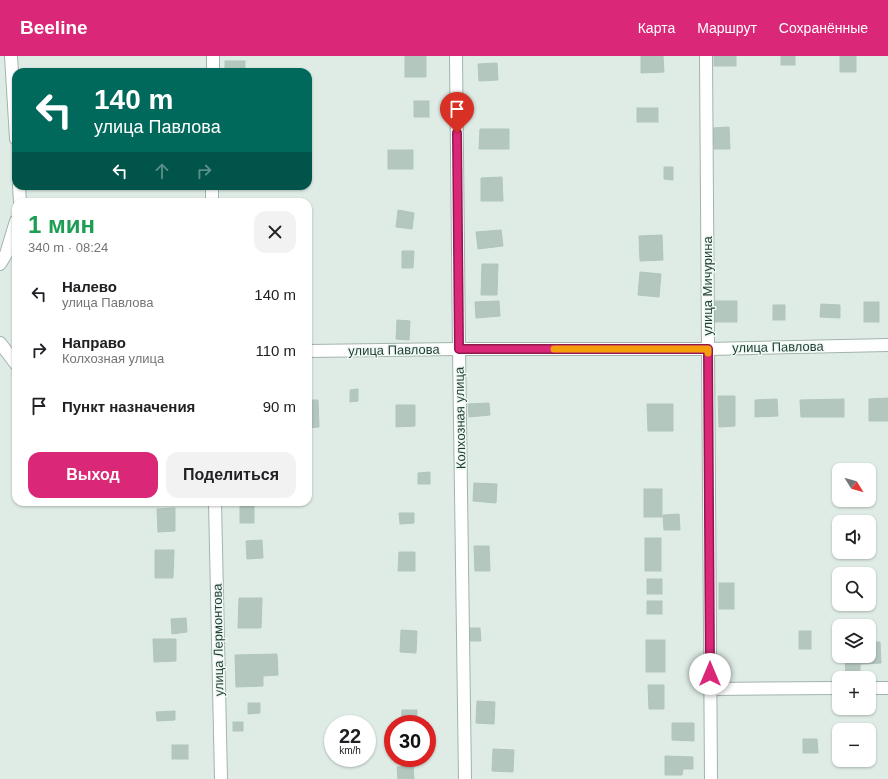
<!DOCTYPE html>
<html lang="ru">
<meta charset="utf-8">
<style>
:root{--surface:#fff;--page:#f2f2f2;--text:#202124;--muted:#757577;--accent:#db2777}
body{margin:0;font-family:Helvetica,sans-serif;background:var(--page);color:var(--text);height:100vh;display:flex;flex-direction:column;font-size:15px;white-space:nowrap}
*{box-sizing:border-box;margin:0}
p{font-size:13px;color:var(--muted)}
.icon{flex:none;width:22px;height:22px;fill:none;stroke:currentColor;stroke-width:2;stroke-linecap:round;stroke-linejoin:round}
.map{position:relative;flex:1;overflow:hidden}
.drawer{position:absolute;left:12px;top:142px;width:300px;height:308px;display:flex;flex-direction:column;background:var(--surface);border-radius:12px;box-shadow:0 1px 3px #0004}
.drawer>*{flex:none}
.hud{position:absolute;left:12px;top:12px;width:300px;height:122px;border-radius:12px;box-shadow:0 1px 3px #0004;background:#00695c;color:#fff;overflow:hidden}
.needle{width:26px;rotate:127deg}
.buttons{position:absolute;left:832px;top:407px;display:grid;gap:8px}
.buttons a{display:grid;place-items:center;width:44px;height:44px;border-radius:8px;background:var(--surface);box-shadow:0 1px 3px #0004;font-size:20px}
.speed{position:absolute;left:324px;top:659px;display:flex;gap:8px;font-size:20px;font-weight:700;text-align:center}
.speed>*{display:grid;place-content:center;width:52px;height:52px;border-radius:50%;background:var(--surface);box-shadow:0 1px 3px #0004;line-height:1}
.speed small{font-size:10px;font-weight:400}
.speed .limit{border:6px solid #d22;background:#fff;color:#111}
.pin{position:absolute;display:grid;place-items:center;width:34px;height:34px;color:#fff;margin:-41px -17px;border-radius:50% 50% 50% 0;rotate:-45deg;box-shadow:0 0 4px #0007}
.pin .icon{rotate:45deg}
.me{position:absolute;width:44px;margin:-22px;rotate:0deg;stroke-linejoin:round;filter:drop-shadow(0 0 3px #0008)}
.turn{display:flex;align-items:center;gap:14px;height:84px;padding:0 16px;font-size:18px}
.turn .icon{width:52px;height:52px;stroke-width:2.5}
.turn b{display:block;font-size:28px;line-height:34px}
.lanes{display:flex;align-items:center;height:38px;padding:0 16px;background:#0003;justify-content:center;gap:20px;direction:ltr}
.lanes .off{opacity:.35}
.round{display:grid;place-items:center;flex:none;width:42px;height:42px;border-radius:12px;background:var(--page)}
.overview{display:flex;align-items:center;justify-content:space-between;height:68px;padding:0 16px}
h1{font-size:24px;font-weight:800;line-height:30px;color:#1e9e55}
.cta{display:flex;gap:8px;margin-top:auto;padding:8px 16px}
.cta a{flex:1;height:46px;border-radius:12px;background:var(--accent);color:#fff;font-size:16px;font-weight:800;line-height:46px;text-align:center}
.cta a+a{background:var(--page);color:var(--text)}
ul{padding:0;list-style:none}
li{display:flex;align-items:center;gap:12px;height:56px;padding:0 16px}
li div{flex:1}
li b{display:block;font-size:15px}
li em{font-style:normal}
header{display:flex;align-items:center;gap:24px;box-sizing:border-box;height:56px;padding:0 20px;background:var(--accent);color:#fff}
header strong{font-size:19px}
nav{display:flex;gap:22px;margin-inline-start:auto;font-size:14px}
.map>svg:first-child{display:block}
</style>
<header>
<strong>Beeline</strong>
<nav><a>Карта</a><a>Маршрут</a><a>Сохранённые</a></nav>
</header>
<div class="map">
<svg width="888" height="723" viewBox="0 0 888 723">
<rect width="100%" height="100%" fill="#dfece5"/>
<!-- building -->
<g fill="#b4c7be" stroke="#b0c6bc">
<rect x="405" y="0" width="21" height="21"/>
<polygon points="641,0 663,0 664,16 641,17"/>
<rect x="714" y="0" width="22" height="10"/>
<rect x="781" y="0" width="14" height="9"/>
<rect x="840" y="0" width="16" height="16"/>
<rect x="225" y="5" width="20" height="11"/>
<polygon points="497,7 498,24 479,25 478,8"/>
<rect x="414" y="45" width="15" height="16"/>
<rect x="637" y="52" width="21" height="14"/>
<polygon points="729,71 730,93 714,93 713,72"/>
<polygon points="480,73 509,73 509,93 479,93"/>
<rect x="388" y="94" width="25" height="19"/>
<polygon points="664,111 673,111 673,124 664,123"/>
<polygon points="502,121 503,145 481,145 481,122"/>
<polygon points="398,154 414,157 412,173 396,171"/>
<polygon points="501,174 503,190 478,193 476,176"/>
<polygon points="662,179 663,204 640,205 639,180"/>
<polygon points="402,195 414,195 413,212 402,212"/>
<polygon points="482,208 498,208 497,239 481,239"/>
<polygon points="640,216 661,218 659,241 638,239"/>
<polygon points="499,245 500,260 476,262 475,246"/>
<rect x="714" y="245" width="23" height="21"/>
<rect x="864" y="246" width="15" height="20"/>
<polygon points="821,248 840,249 840,262 820,261"/>
<rect x="773" y="249" width="12" height="15"/>
<polygon points="397,264 410,265 409,284 396,283"/>
<polygon points="358,333 358,345 350,346 350,334"/>
<polygon points="718,340 735,340 735,370 719,371"/>
<polygon points="888,342 888,365 869,365 869,343"/>
<polygon points="777,343 778,360 755,361 755,344"/>
<polygon points="844,343 844,361 801,361 800,344"/>
<polygon points="308,344 318,344 319,371 308,372"/>
<polygon points="489,347 490,359 469,361 468,348"/>
<polygon points="647,348 673,348 673,375 648,375"/>
<polygon points="396,349 415,349 415,370 396,371"/>
<polygon points="430,416 430,428 418,428 418,417"/>
<polygon points="474,427 497,428 496,447 473,445"/>
<rect x="644" y="433" width="18" height="28"/>
<rect x="240" y="446" width="14" height="21"/>
<polygon points="175,452 175,475 158,476 157,453"/>
<polygon points="399,457 414,457 414,467 400,468"/>
<polygon points="679,458 680,474 664,474 663,459"/>
<rect x="645" y="482" width="16" height="33"/>
<polygon points="262,484 263,502 247,503 246,485"/>
<polygon points="474,490 489,490 490,515 475,515"/>
<polygon points="155,494 174,494 173,522 155,522"/>
<polygon points="399,496 415,496 415,515 398,515"/>
<rect x="647" y="523" width="15" height="15"/>
<rect x="719" y="527" width="15" height="26"/>
<polygon points="239,542 262,542 261,572 238,572"/>
<rect x="647" y="545" width="15" height="13"/>
<polygon points="186,562 187,576 172,578 171,563"/>
<polygon points="469,572 480,572 481,585 469,585"/>
<polygon points="401,574 417,575 416,597 400,596"/>
<rect x="799" y="575" width="12" height="18"/>
<polygon points="153,583 176,583 176,605 154,606"/>
<rect x="646" y="584" width="19" height="32"/>
<polygon points="869,586 880,586 881,607 860,608 860,622 846,622 845,600 869,600"/>
<polygon points="277,598 278,619 263,620 263,630 236,631 235,599"/>
<polygon points="648,629 664,629 664,653 649,653"/>
<polygon points="477,645 495,646 494,668 476,667"/>
<polygon points="248,647 260,647 260,657 248,658"/>
<polygon points="402,654 417,654 417,668 401,668"/>
<polygon points="175,655 175,664 157,665 156,656"/>
<rect x="233" y="666" width="10" height="9"/>
<polygon points="672,667 694,667 694,685 672,684"/>
<polygon points="803,683 817,683 818,697 803,697"/>
<rect x="172" y="689" width="16" height="14"/>
<polygon points="493,693 514,694 513,716 492,715"/>
<polygon points="665,700 693,701 693,713 683,713 682,719 665,719"/>
<polygon points="413,710 414,723 398,723 397,711"/>
</g>
<g fill="none" stroke-linecap="round" stroke-linejoin="round">
<defs>
<g id="street">
<polyline points="11,0 16,83"/>
<polyline points="456,0 459,293 465,723"/>
<polyline points="706,0 711,723"/>
<polyline points="213,16 213,0"/>
<polyline points="19,130 20,146"/>
<polyline points="212,146 212,130"/>
<polyline points="0,208 6,198 16,165"/>
<polyline points="0,287 16,308"/>
<polyline points="308,295 459,293 708,293 888,289"/>
<polyline points="215,446 221,723"/>
<polyline points="869,632 888,632"/>
<polyline points="710,633 839,632"/>
</g>
</defs>
<!-- street casing -->
<use href="#street" stroke="#a1b4ac" stroke-width="14"/>
<!-- street -->
<use href="#street" stroke="#fff" stroke-width="12"/>
</g>
<g fill="none" stroke-linecap="round" stroke-linejoin="round">
<defs>
<polyline id="route" points="457,77 459,293 708,293 710,618"/>
</defs>
<!-- route casing -->
<use href="#route" stroke="#8e194d" stroke-width="10"/>
<!-- route -->
<use href="#route" stroke="#db2777" stroke-width="7"/>
<!-- slow -->
<polyline stroke="#f59e0b" stroke-width="7" points="554,293 708,293 708,297"/>
</g>
<g text-anchor="middle" dominant-baseline="central" stroke-width="3" stroke-linejoin="round" paint-order="stroke">
<!-- street labels -->
<g font-size="13" fill="#1e3d33" stroke="#eff8f3">
<text transform="translate(707 230) rotate(-90)">улица Мичурина</text>
<text transform="translate(778 291) rotate(-1)">улица Павлова</text>
<text transform="translate(394 294) rotate(-1)">улица Павлова</text>
<text transform="translate(460 362) rotate(-91)">Колхозная улица</text>
<text transform="translate(218 584) rotate(-91)">улица Лермонтова</text>
</g>
</g>
</svg>
<div class="buttons">
<a><svg class="needle" viewBox="-14 -14 28 28"><path d="M0-13l5 13h-10z" fill="#e53935"/><path d="M0 13l5-13h-10z" fill="#757577"/></svg></a>
<a><svg class="icon" aria-label="sound" viewBox="0 0 24 24"><path d="M4 9h4l5-4v14l-5-4H4zM17 9q2 3 0 6"/></svg></a>
<a><svg class="icon" aria-label="search" viewBox="0 0 24 24"><circle cx="10" cy="10" r="6"/><path d="M15 15l6 6"/></svg></a>
<a><svg class="icon" aria-label="layers" viewBox="0 0 24 24"><path d="M12 4l9 5-9 5-9-5zM3 14l9 5 9-5"/></svg></a>
<a>+</a>
<a>−</a>
</div>
<div class="speed"><div>22<small>km/h</small></div><div class="limit">30</div></div>
<div class="pin" style="left:457px;top:77px;background:#d93025"><svg class="icon" aria-label="arrive" viewBox="0 0 24 24"><path d="M6 21V4h12l-3 4 3 4H6"/></svg></div>
<svg class="me" style="left:710px;top:618px" viewBox="-20 -20 40 40"><circle r="19" fill="#fff"/><path d="M0-13L10 11 0 6-10 11z" fill="#db2777"/></svg>
<div class="hud">
<div class="turn"><svg class="icon" aria-label="left" viewBox="0 0 24 24"><path d="M17 20v-9H6M10 6l-5 5 5 5"/></svg><div><b>140 m</b>улица Павлова</div></div>
<div class="lanes"><svg class="icon" aria-label="left" viewBox="0 0 24 24"><path d="M17 20v-9H6M10 6l-5 5 5 5"/></svg><svg class="icon off" aria-label="ahead" viewBox="0 0 24 24"><path d="M12 20V5M6 11l6-6 6 6"/></svg><svg class="icon off" aria-label="right" viewBox="0 0 24 24"><path d="M7 20v-9h11M14 6l5 5-5 5"/></svg></div>
</div>
<section class="drawer">
<div class="overview"><div><h1>1 мин</h1><p>340 m · 08:24</p></div><a class="round"><svg class="icon" aria-label="close" viewBox="0 0 24 24"><path d="M6 6l12 12M18 6L6 18"/></svg></a></div>
<ul>
<li><svg class="icon" aria-label="left" viewBox="0 0 24 24"><path d="M17 20v-9H6M10 6l-5 5 5 5"/></svg><div><b>Налево</b><p>улица Павлова</p></div><em>140 m</em></li>
<li><svg class="icon" aria-label="right" viewBox="0 0 24 24"><path d="M7 20v-9h11M14 6l5 5-5 5"/></svg><div><b>Направо</b><p>Колхозная улица</p></div><em>110 m</em></li>
<li><svg class="icon" aria-label="arrive" viewBox="0 0 24 24"><path d="M6 21V4h12l-3 4 3 4H6"/></svg><div><b>Пункт назначения</b></div><em>90 m</em></li>
</ul>
<div class="cta"><a>Выход</a><a>Поделиться</a></div>
</section>
</div>
